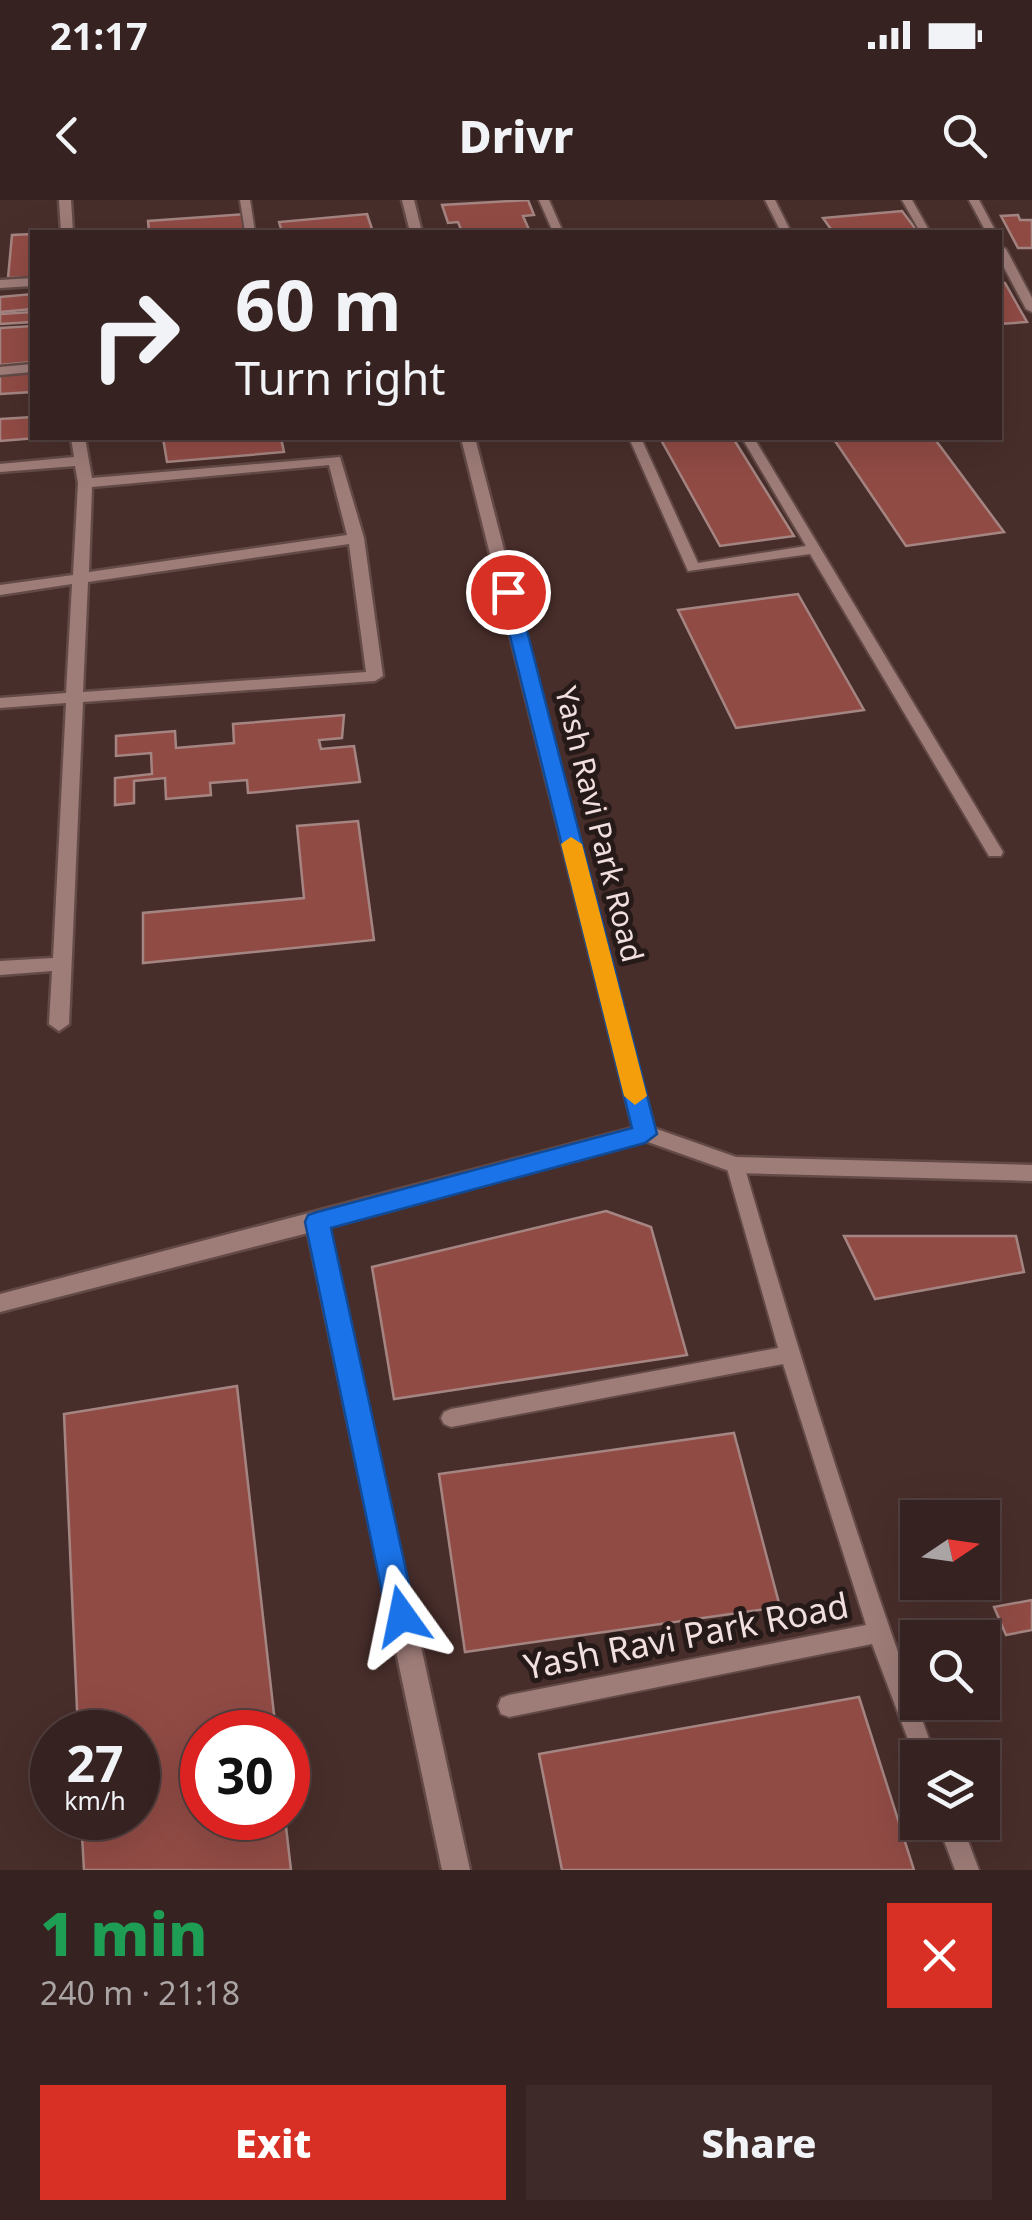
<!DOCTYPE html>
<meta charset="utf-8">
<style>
:root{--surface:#362220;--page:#3d2a29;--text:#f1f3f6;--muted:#aaa4a5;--line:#503f3e;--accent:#d93025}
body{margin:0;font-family:"Noto Sans",sans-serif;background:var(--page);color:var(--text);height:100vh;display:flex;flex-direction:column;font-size:38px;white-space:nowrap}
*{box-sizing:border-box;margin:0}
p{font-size:32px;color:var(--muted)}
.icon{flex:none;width:55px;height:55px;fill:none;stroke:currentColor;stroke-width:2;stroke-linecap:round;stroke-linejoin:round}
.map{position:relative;height:1670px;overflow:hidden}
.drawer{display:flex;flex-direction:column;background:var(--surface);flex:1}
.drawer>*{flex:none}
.top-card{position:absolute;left:30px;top:30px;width:972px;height:210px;border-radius:0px;box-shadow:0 10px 40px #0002,0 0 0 2px var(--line);background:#362220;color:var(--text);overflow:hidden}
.needle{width:65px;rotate:77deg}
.fabs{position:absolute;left:900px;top:1300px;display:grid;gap:20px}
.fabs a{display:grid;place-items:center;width:100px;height:100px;border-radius:0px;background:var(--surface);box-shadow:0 10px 40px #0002,0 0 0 2px var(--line);font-size:50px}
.speed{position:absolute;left:30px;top:1510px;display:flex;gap:20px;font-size:50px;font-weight:700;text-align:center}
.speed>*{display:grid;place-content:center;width:130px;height:130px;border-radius:50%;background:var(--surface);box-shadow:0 10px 40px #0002,0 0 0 2px var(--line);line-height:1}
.speed small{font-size:25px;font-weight:400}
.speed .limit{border:15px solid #d22;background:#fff;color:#111}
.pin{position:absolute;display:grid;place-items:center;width:85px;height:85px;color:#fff;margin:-42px;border:5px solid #fff;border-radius:50%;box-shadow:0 2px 10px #0007}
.me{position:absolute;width:110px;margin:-55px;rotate:348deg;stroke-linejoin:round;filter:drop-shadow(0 0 8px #0008)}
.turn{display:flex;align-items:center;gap:35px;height:210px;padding:0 40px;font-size:45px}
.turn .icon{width:130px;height:130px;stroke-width:2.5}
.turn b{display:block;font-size:70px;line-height:85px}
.round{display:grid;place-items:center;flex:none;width:105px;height:105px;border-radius:0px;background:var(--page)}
.summary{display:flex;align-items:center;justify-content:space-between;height:170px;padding:0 40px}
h1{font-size:60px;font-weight:800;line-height:75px;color:#1e9e55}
.button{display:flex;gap:20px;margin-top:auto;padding:20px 40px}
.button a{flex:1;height:115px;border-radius:0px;background:var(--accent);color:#fff;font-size:40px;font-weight:800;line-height:115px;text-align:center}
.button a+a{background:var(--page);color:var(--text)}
.status{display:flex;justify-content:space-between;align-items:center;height:70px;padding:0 50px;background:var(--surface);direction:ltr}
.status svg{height:28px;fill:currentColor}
header{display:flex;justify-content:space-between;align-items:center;height:130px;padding:0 40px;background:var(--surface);font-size:45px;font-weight:800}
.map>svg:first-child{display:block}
</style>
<div class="status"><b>21:17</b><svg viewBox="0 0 49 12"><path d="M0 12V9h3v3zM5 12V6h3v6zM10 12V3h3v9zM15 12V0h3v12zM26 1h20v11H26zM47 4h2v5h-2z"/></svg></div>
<header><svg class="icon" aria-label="back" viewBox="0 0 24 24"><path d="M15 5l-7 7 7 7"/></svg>Drivr<svg class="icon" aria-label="search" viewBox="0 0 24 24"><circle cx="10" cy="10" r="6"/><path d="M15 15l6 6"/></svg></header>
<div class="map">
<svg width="1032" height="1670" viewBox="0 0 1032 1670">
<rect width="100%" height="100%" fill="#482e2b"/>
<!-- building -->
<g fill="#914b45" stroke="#a58582" stroke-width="2.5">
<polygon points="528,0 534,15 523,16 530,32 462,32 458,22 448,23 442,5"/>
<polygon points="902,11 918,32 833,32 823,18"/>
<polygon points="246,14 249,32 149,32 148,21"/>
<polygon points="367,14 372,29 363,32 282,32 279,22"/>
<polygon points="1018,15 1020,20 1032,20 1032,48 1018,48 1001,16"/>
<polygon points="32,34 32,77 8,78 12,35"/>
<polygon points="1000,83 1005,83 1027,122 1000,124"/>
<polygon points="32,94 32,109 0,112 0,97"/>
<polygon points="32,112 32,122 0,124 0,114"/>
<polygon points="32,126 32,162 0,165 0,128"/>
<polygon points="32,172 32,192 0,194 0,175"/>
<polygon points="32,217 32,238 37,238 0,241 0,219"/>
<polygon points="163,238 281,238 284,252 167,262"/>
<polygon points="660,238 733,238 794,336 720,346"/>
<polygon points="833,238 934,238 1004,332 906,346"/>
<polygon points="798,394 864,510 736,528 678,410"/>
<polygon points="344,515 342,538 319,540 321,549 354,546 360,582 248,593 247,580 210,583 211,595 166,599 165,578 134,581 134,603 115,605 115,578 152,574 151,553 116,556 116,536 175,531 176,548 234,543 233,524"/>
<polygon points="358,621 374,740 143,763 143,713 304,698 297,626"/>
<polygon points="606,1011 651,1027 687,1155 394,1199 372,1067"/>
<polygon points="844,1036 1016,1036 1024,1072 875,1099"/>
<polygon points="237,1186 276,1532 202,1532 202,1618 285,1618 291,1670 84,1670 81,1618 138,1618 138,1532 78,1532 64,1214"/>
<polygon points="734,1233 780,1407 465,1452 439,1274"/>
<polygon points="1032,1400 1032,1430 1006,1435 994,1407"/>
<polygon points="859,1497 914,1670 562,1670 539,1554"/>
</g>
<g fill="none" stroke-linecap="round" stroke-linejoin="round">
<defs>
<g id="lane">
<polygon points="240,0 250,0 255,32 245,32"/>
<polygon points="539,0 549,0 563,32 553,32"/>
<polygon points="765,0 775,0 791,32 781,32"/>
<polygon points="902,0 912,0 930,32 920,32"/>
<polygon points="969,0 979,0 996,32 986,32"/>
<polygon points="1000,46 1006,49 1032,98 1032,112 1026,109 1000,60"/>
<polygon points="629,238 641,238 698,363 806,346 742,238 754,238 1003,652 1001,656 989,656 810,354 688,371"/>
<path d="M 735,958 L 742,960 L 744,965 C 802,1165 864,1363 936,1558 L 918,1558 L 918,1566 L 872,1444 L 509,1517 L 501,1514 L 498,1506 L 501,1498 L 509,1495 L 866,1425 L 783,1164 L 451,1227 L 444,1224 L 441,1218 L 444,1212 L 451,1209 L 778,1148 L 726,965 L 728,960 Z"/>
<polygon points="937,1622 961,1622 979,1670 955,1670"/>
</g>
<g id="street">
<polygon points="59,0 71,0 73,32 61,32"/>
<polygon points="402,0 414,0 422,32 410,32"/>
<polygon points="32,78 32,86 0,88 0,80"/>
<polygon points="32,164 32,172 0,175 0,167"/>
<path d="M 71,238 L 85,238 L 92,278 L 340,257 L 364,338 L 383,476 L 375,481 L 83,502 L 69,824 L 59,831 L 49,824 L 52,771 L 0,775 L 0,761 L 53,758 L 66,503 L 0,508 L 0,498 L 66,493 L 72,384 L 0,395 L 0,385 L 73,375 L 78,283 L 75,266 L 0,272 L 0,264 L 74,257 ZM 329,265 L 347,335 L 89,372 L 92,287 ZM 349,344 L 366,472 L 83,492 L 88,382 Z"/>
<polygon points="461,238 475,238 654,928 736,957 1032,965 1032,981 735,973 645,941 329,1027 470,1670 442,1670 308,1033 0,1112 0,1094 633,928"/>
</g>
</defs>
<!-- lane casing -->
<use href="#lane" stroke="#634a47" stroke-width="4"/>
<!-- street casing -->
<use href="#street" stroke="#634a47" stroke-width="5"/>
<!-- lane -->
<use href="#lane" fill="#9e7c78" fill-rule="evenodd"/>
<!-- street -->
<use href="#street" fill="#9e7c78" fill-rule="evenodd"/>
</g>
<!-- route -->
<polygon fill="#1a73e8" stroke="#114b97" stroke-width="2.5" points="508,387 517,392 657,934 645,943 331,1028 416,1416 412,1426 402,1430 391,1426 387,1416 305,1022 308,1015 317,1012 632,928 499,392"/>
<!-- slow -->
<polygon fill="#f59e0b" points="571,637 582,644 647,896 635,905 624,896 561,644"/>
<g text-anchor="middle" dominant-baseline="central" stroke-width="10" stroke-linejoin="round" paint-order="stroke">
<!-- street labels -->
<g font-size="30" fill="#f1dfdd" stroke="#261a19">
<text transform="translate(600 624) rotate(76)">Yash Ravi Park Road</text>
</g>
<!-- near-street labels -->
<g font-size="35" fill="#f1dfdd" stroke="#261a19">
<text transform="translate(686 1435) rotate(-11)">Yash Ravi Park Road</text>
</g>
</g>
</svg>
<div class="fabs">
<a><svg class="needle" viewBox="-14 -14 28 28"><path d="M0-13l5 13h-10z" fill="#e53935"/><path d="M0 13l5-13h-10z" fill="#aaa4a5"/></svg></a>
<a><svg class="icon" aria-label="search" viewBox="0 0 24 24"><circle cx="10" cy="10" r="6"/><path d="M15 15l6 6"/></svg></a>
<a><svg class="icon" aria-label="layers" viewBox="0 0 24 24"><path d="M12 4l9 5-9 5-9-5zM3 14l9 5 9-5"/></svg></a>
</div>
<div class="speed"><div>27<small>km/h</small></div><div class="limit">30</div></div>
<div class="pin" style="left:508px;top:392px;background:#d93025"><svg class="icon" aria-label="arrive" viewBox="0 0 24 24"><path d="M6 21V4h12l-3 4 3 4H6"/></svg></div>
<svg class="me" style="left:402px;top:1416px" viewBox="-20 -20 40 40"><path d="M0-17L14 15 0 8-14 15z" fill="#1a73e8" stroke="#fff" stroke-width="4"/></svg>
<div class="top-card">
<div class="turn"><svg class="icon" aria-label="right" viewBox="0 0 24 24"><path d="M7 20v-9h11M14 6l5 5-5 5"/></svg><div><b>60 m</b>Turn right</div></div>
</div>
</div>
<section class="drawer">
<div class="summary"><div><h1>1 min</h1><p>240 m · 21:18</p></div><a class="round" style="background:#d93025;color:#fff"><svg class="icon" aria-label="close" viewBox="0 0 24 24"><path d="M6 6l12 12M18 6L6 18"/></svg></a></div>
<div class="button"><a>Exit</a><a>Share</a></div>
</section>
